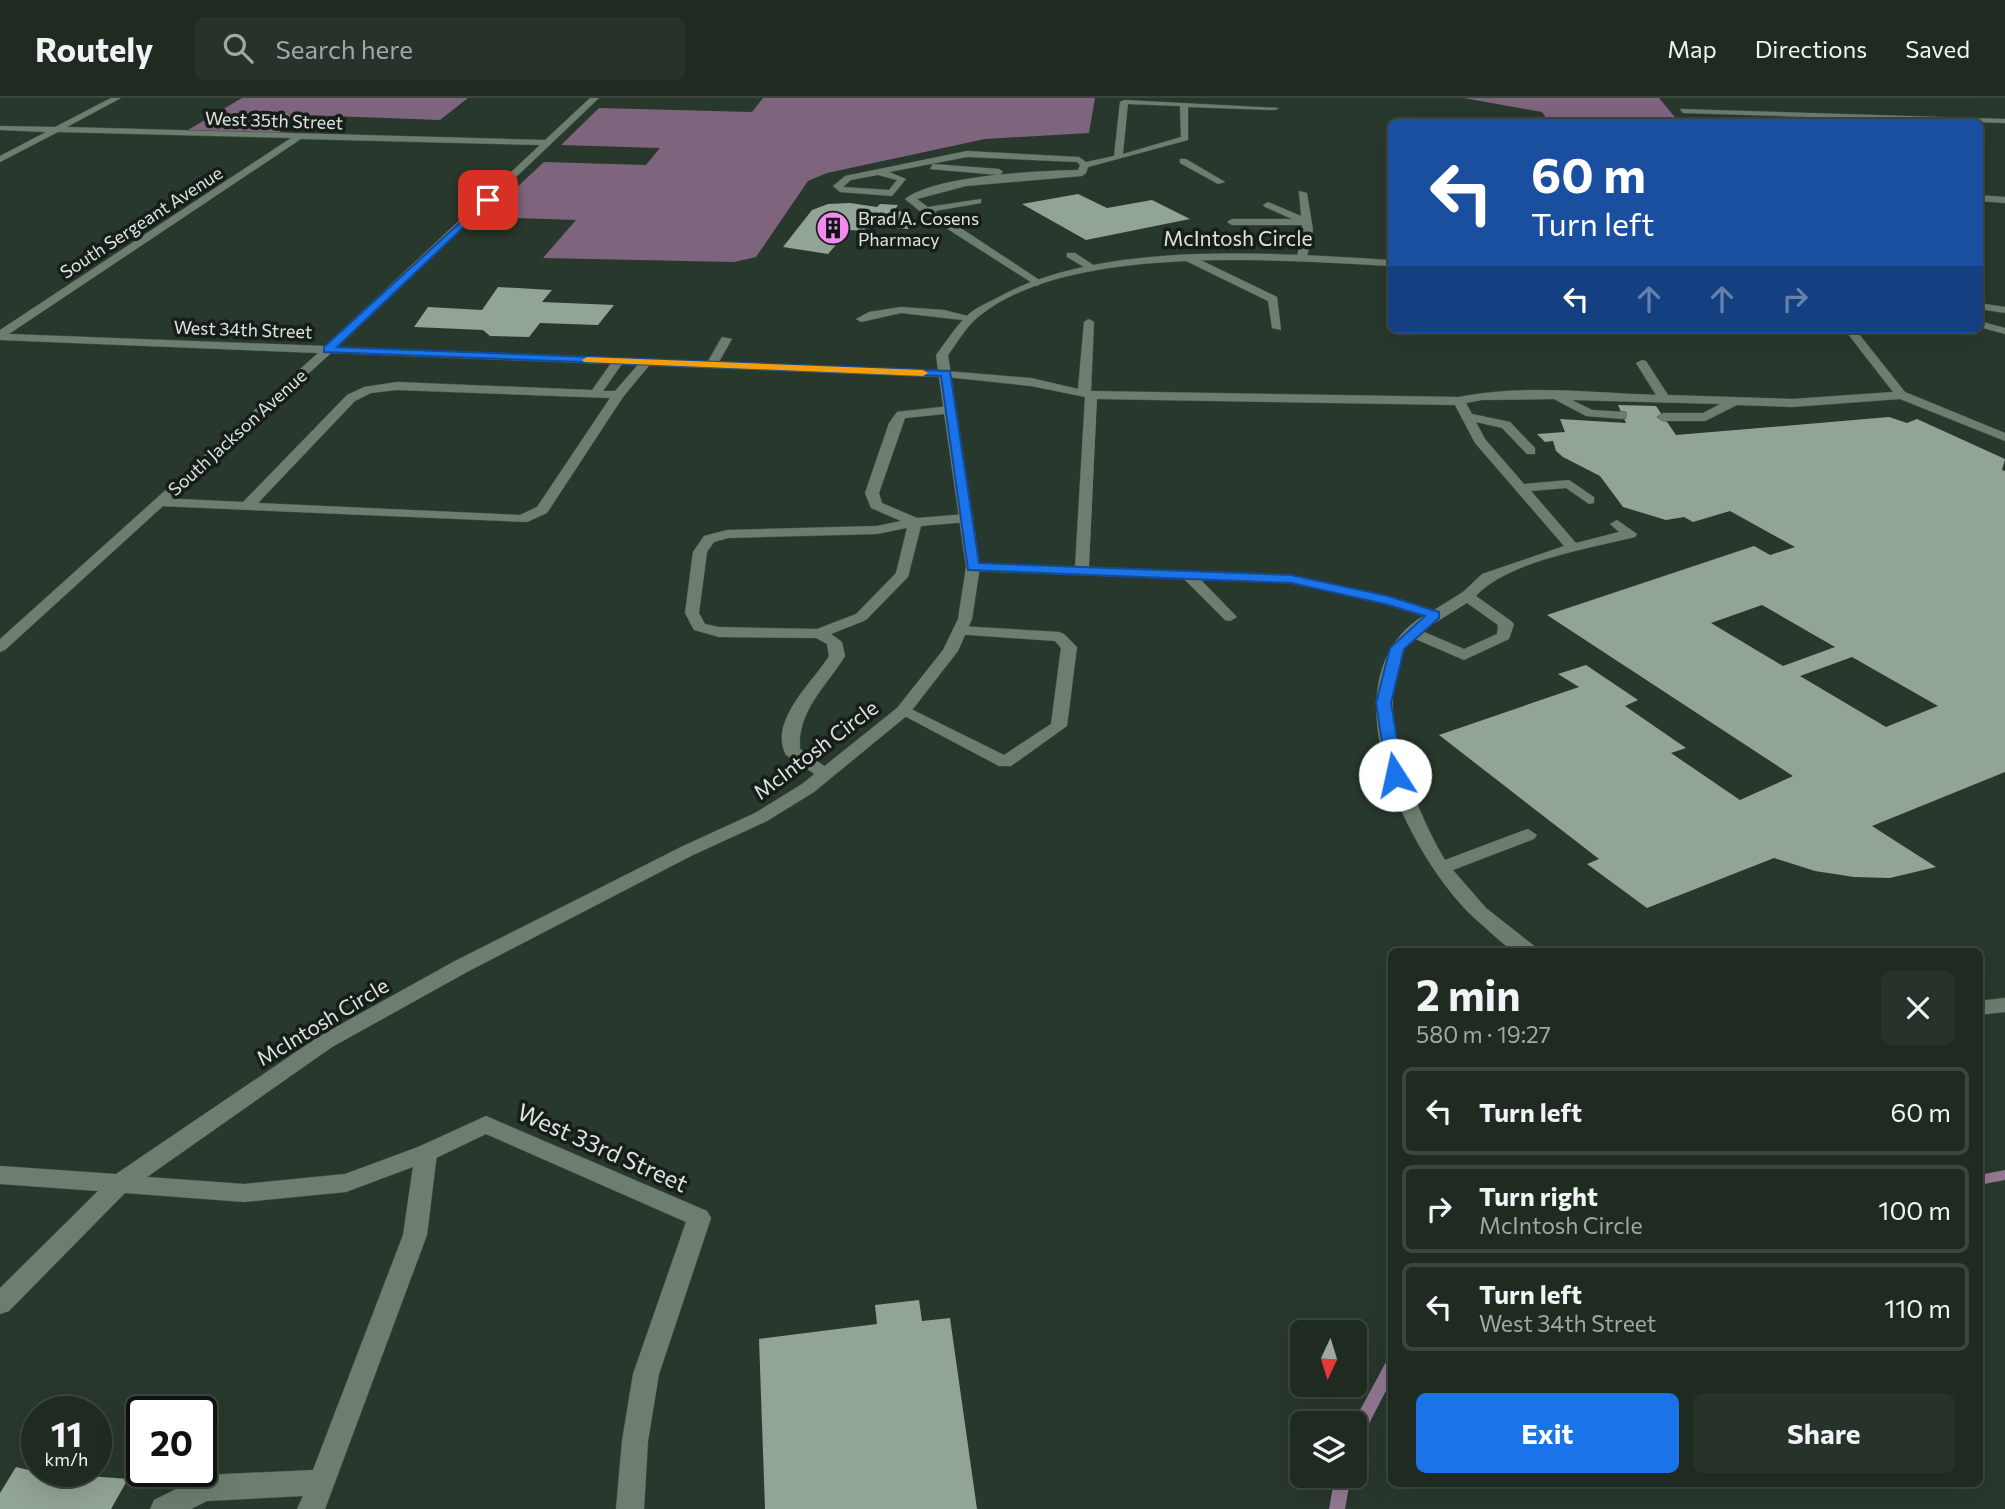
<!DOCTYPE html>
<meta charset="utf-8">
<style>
:root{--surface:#1f2a21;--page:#27322a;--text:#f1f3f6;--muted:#a1a7a5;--line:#3c463f;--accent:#1a73e8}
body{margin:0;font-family:Commissioner,sans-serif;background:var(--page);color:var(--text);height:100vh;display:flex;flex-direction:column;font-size:26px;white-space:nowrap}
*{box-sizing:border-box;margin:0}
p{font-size:23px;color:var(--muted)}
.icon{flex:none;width:38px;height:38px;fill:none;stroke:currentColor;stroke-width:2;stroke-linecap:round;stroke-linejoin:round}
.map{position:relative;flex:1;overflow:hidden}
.side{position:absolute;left:1388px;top:850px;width:595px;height:539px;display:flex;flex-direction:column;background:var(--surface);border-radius:10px;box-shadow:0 7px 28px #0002,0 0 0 2px var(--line)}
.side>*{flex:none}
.hud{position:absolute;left:1388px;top:21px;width:595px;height:214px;border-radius:10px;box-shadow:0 7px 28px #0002,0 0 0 2px var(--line);background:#1a4fa0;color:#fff;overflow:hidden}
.needle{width:46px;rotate:184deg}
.tools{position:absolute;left:1290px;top:1222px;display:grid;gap:14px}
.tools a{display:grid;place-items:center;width:77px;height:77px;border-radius:10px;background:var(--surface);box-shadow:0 7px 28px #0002,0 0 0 2px var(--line);font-size:35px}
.speed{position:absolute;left:21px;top:1298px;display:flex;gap:14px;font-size:35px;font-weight:700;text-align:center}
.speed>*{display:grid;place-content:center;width:91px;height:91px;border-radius:50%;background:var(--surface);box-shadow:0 7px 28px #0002,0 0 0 2px var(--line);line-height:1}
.speed small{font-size:18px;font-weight:400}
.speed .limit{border:4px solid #111;border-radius:10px;background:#fff;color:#111}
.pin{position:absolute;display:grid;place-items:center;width:60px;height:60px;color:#fff;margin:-30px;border-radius:14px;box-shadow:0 4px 10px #0006}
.me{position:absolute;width:77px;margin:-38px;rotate:350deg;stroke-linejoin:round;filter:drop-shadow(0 0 5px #0008)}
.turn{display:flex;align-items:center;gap:24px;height:147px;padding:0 28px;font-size:32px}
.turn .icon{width:91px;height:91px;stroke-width:2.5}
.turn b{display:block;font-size:49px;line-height:60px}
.lanes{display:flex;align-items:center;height:66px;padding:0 28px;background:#0003;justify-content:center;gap:35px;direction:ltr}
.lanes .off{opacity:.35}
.round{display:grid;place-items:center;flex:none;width:74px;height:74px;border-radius:10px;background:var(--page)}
.headline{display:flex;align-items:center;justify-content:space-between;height:119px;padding:0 28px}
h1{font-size:42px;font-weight:700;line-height:52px}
.primary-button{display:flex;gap:14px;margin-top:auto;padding:14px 28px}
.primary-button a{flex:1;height:80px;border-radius:10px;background:var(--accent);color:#fff;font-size:28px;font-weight:700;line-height:80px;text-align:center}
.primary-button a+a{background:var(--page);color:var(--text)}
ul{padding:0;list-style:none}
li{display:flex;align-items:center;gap:21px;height:88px;margin:0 14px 10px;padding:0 14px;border:4px solid var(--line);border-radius:10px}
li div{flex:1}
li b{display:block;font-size:26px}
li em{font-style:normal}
header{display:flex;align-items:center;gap:42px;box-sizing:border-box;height:98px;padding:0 35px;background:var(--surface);border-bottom:2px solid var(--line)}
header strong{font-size:33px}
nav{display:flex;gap:38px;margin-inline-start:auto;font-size:24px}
.search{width:490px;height:63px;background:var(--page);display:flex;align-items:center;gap:18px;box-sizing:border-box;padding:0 24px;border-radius:10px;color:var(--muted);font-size:26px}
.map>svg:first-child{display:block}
</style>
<header>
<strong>Routely</strong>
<div class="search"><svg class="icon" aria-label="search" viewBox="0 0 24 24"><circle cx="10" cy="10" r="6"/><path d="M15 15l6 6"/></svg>Search here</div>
<nav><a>Map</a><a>Directions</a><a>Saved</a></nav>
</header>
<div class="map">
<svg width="2005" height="1411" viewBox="0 0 2005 1411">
<rect width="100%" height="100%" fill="#29382c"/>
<!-- forest -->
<g fill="#7f647d">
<polygon points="242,0 468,0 440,22 305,17 278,35 188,32"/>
<polygon points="763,0 1095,0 1089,35 985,41 827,75 808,83 756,159 734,164 543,160 576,122 485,119 544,64 646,67 660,50 561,47 599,10 752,14"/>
<polygon points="1464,0 1659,0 1679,24 1549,24 1542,14"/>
</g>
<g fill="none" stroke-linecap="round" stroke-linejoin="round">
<!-- stream -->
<g fill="#957993" fill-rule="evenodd">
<polygon points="2005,1072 2005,1082 1979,1087 1979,1077"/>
<polygon points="1391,1262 1391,1283 1360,1343 1354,1345 1354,1325 1353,1325 1386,1264"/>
<polygon points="1335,1377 1351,1377 1345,1411 1329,1411"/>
</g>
</g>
<!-- building -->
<g fill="#92a496" fill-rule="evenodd">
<polygon points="1078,96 1107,110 1152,102 1190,121 1086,142 1022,106"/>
<polygon points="850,105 877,109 880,106 898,107 894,113 910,114 906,121 912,124 908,131 868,128 864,133 849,132 828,156 783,149 812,112 828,106"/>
<polygon points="498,189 552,192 542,204 614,207 598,227 540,225 529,239 490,238 483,232 414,229 428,209 482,212"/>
<path d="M 1618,307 L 1656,308 L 1676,337 L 1889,319 L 1907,325 L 1917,321 L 2005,361 L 2002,372 L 2005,373 L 2005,674 L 1872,728 L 1936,769 L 1890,780 L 1854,779 L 1815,773 L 1774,760 L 1647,810 L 1587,766 L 1599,761 L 1439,637 L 1579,589 L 1558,576 L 1586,567 L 1638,602 L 1625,608 L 1686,650 L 1671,655 L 1740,702 L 1793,678 L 1547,517 L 1754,448 L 1770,457 L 1795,449 L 1730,413 L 1693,424 L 1684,419 L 1666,422 L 1623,409 L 1600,378 L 1563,359 L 1556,353 L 1553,343 L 1545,344 L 1537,336 L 1565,334 L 1560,321 L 1626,325 ZM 1762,507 L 1835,549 L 1783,568 L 1711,525 ZM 1852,559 L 1938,608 L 1886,629 L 1800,578 Z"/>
<polygon points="919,1202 922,1223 950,1220 977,1411 765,1411 759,1241 877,1226 875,1207"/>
<polygon points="16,1369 37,1374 128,1381 111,1411 0,1411 0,1395"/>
</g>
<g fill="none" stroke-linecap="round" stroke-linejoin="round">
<defs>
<g id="lane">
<path d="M 1124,2 L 1279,10 L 1275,12 L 1188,9 L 1188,42 L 1088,69 L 1086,75 L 1082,78 L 966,88 L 917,101 L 928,109 L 981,101 L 981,105 L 935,113 L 1041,183 L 1042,185 L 1037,188 L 921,114 L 905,101 C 936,77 1038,73 1078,72 L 1080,67 L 1077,64 L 967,59 L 889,74 L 906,81 L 892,98 L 840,94 L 833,88 L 845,78 L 967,53 L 1079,59 L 1086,64 L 1114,58 L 1120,4 ZM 1128,6 L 1180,8 L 1181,39 L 1123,56 ZM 878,77 L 897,82 L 889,92 L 843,89 L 851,82 Z"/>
<polygon points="1180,61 1186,61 1225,84 1218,86 1180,65"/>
<polygon points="933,66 999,71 1003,74 999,77 930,71"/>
<polygon points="1299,93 1307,95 1313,132 1306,163 1297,161 1302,127 1232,127 1227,124 1232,121 1292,121 1265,109 1263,107 1268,104 1301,118"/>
<polygon points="1067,155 1075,155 1098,170 1089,172 1067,159"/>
<polygon points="1182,157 1190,157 1277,199 1281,232 1272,230 1268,203 1182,161"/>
<polygon points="901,209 944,212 976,220 971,223 901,215 861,224 856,221 869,214"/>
<path d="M 1089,221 L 1094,224 L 1091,293 L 1459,299 C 1522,286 1592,295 1656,297 L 1636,265 L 1642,262 L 1646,263 L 1668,297 L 1792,301 L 1893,294 L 1844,231 L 1855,231 L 1905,294 L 2005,335 L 2005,343 L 1900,301 L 1792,309 L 1737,307 L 1705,323 L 1663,323 L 1657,319 L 1663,315 L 1703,315 L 1720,306 L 1572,302 L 1592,312 L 1626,314 L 1626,320 L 1622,321 L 1586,318 L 1554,301 L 1482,302 L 1466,305 L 1472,316 L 1510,324 L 1535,350 L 1535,356 L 1527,356 L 1502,330 L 1476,324 L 1485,341 L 1524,386 L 1569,382 L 1594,399 L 1594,405 L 1589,406 L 1566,390 L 1531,393 L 1576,445 L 1619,434 L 1610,426 L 1617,422 L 1637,436 L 1635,439 C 1590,450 1506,464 1476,498 L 1511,523 L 1514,526 L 1509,541 L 1464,562 L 1413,540 C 1364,591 1415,712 1445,762 L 1522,733 L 1528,731 L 1537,737 L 1534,741 L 1453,772 L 1486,810 L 1542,854 C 1535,854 1527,855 1520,854 C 1507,852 1492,835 1481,826 C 1412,768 1319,583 1423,518 L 1384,506 L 1291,485 L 1201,482 L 1237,519 L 1230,523 L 1225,522 L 1184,481 L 973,473 L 966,469 L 973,465 L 1075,469 L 1085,299 L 1031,288 L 946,279 L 940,276 L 946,273 L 1031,280 L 1078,291 L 1084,224 ZM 1097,301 L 1455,307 L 1475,345 L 1564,448 L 1482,476 L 1463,494 L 1434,512 L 1388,498 L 1291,477 L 1089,469 ZM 1467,505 L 1498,527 L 1497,536 L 1464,551 L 1422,533 Z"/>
<polygon points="1979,223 2005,230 2005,236 1979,229"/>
<polygon points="722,239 732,241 716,269 708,269 706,267"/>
<path d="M 618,260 L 624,263 L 603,293 L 615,293 L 642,262 L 652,264 L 623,299 L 547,415 L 527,424 L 159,408 L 152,404 L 159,400 L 243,404 L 347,297 L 364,289 L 397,284 L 592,292 L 614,261 ZM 397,292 L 610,300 L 537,409 L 520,417 L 258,405 L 355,303 L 371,295 Z"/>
<path d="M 950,308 L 956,312 L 954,315 L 905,320 L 879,395 L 882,405 L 917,420 L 967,416 L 974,420 L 967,424 L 921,428 L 908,479 L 866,522 L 831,536 L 842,544 L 845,558 C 826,589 797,613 800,651 L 834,675 L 831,679 L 819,679 L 786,657 C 768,623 813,584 829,558 L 827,546 L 816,540 L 719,539 L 694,532 L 685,515 L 693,454 L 704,438 L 727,432 L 877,428 L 901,423 L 871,410 L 865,395 L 889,325 L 897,314 ZM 907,430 L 896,475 L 856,516 L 817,531 L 719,529 L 705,526 L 699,515 L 707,454 L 714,444 L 728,440 L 877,436 Z"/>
<polygon points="960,528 1059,534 1064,536 1077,549 1067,628 1011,668 999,668 895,613 903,608 909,610 1004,657 1051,626 1061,550 1055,543 955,536 952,533 955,530"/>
<polygon points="2005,900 2005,914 1979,917 1979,903"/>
<polygon points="426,1046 434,1049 437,1055 427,1137 325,1411 297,1411 303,1398 207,1403 191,1411 150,1411 154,1402 204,1377 313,1372 403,1137 415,1055 418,1049"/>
</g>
<g id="street">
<path d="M 111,0 L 121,0 L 67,29 L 545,42 L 590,0 L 599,0 L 338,249 L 938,272 L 936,257 C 946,244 957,226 970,215 C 976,210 985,206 993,202 C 1099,141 1272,155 1391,162 L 1391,168 C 1280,162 1067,145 978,219 C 966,229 957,245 948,257 L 980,469 L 972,521 L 958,553 L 909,616 L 814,694 L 767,723 L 693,757 L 467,874 L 332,949 L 147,1079 L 244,1086 L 345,1076 L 418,1049 L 486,1018 L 707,1113 L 711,1120 L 659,1276 L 648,1343 L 644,1411 L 616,1411 L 622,1343 L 633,1276 L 686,1124 L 486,1036 L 434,1061 L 346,1094 L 244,1104 L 125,1095 L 9,1213 L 0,1216 L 0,1190 L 98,1093 L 0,1086 L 0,1068 L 116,1076 L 318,939 L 453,864 L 681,749 L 755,715 L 802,686 L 897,610 L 943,552 L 958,521 L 966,469 L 939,279 L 331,255 L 5,552 L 0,554 L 0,541 L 318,255 L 0,242 L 0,232 L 291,40 L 58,34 L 0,64 L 0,58 L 46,34 L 0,32 L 0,28 L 55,29 ZM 301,41 L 540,47 L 325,248 L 9,236 Z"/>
<polygon points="1680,11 2005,21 2005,25 1683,15"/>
<polygon points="1979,97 2005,99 2005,105 1979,103"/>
<polygon points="1979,205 2005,209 2005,215 1979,211"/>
</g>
</defs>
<!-- lane casing -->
<use href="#lane" stroke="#465249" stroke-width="1"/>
<!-- street casing -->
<use href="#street" stroke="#465249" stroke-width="1"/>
<!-- lane -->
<use href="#lane" fill="#6d7e71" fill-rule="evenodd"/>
<!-- street -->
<use href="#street" fill="#6d7e71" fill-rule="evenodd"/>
</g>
<!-- route -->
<polygon fill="#1a73e8" stroke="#114b97" stroke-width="2" points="488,99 491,103 337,249 950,273 979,465 1291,477 1388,498 1439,514 1439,520 1404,551 1391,605 1403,677 1395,681 1387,677 1376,605 1390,550 1425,518 1385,506 1291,485 968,472 941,278 324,254 324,249"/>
<!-- slow -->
<polygon fill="#f59e0b" points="587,259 923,272 928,275 923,278 584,264 582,262"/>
<!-- icons -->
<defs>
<symbol id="building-disc" viewBox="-11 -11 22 22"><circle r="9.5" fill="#f489ef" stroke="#171d18"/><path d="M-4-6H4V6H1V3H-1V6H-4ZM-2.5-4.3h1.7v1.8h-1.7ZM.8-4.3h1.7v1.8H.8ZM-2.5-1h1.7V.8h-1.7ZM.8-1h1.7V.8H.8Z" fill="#111"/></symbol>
</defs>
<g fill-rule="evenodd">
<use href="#building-disc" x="814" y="111" width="38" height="38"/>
</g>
<g text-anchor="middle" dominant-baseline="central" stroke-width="7" stroke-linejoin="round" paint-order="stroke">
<!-- far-street labels -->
<g font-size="18" fill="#dce5dd" stroke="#171d18">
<text transform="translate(274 22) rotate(2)">West 35th Street</text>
<text transform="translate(141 124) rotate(-33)">South Sergeant Avenue</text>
<text transform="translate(243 231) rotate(2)">West 34th Street</text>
<text transform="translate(237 334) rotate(-42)">South Jackson Avenue</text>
</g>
<!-- far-poi labels -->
<g font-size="18" fill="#dce5dd" stroke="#171d18" text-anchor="start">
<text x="858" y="120">Brad A. Cosens<tspan x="858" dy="21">Pharmacy</tspan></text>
</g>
<!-- street labels -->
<g font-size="21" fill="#dce5dd" stroke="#171d18">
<text x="1238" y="139">McIntosh Circle</text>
<text transform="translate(815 651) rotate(-37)">McIntosh Circle</text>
<text transform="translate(322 923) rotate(-31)">McIntosh Circle</text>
</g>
<!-- near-street labels -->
<g font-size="24" fill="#dce5dd" stroke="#171d18">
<text transform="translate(603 1049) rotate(24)">West 33rd Street</text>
</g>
</g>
</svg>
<div class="tools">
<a><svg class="needle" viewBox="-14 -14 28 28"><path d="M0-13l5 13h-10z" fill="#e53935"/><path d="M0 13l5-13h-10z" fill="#a1a7a5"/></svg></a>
<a><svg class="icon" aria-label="layers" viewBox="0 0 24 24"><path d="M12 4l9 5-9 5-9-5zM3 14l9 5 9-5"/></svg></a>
</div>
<div class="speed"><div>11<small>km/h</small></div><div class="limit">20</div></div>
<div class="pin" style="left:488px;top:102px;background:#d93025"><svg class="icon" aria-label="arrive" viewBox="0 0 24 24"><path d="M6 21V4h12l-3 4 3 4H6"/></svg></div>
<svg class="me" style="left:1395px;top:677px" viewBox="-20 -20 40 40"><circle r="19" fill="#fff"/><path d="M0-13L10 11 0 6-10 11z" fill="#1a73e8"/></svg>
<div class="hud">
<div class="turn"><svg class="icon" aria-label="left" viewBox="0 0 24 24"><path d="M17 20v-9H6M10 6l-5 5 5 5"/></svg><div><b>60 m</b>Turn left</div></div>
<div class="lanes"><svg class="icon" aria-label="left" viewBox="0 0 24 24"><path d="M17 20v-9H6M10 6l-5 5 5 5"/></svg><svg class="icon off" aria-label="ahead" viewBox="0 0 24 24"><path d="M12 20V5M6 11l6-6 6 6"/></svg><svg class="icon off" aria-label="ahead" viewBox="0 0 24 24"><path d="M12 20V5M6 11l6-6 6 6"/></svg><svg class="icon off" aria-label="right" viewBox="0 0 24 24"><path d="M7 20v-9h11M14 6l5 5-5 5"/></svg></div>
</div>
<section class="side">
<div class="headline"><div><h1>2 min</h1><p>580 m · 19:27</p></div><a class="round"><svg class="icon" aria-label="close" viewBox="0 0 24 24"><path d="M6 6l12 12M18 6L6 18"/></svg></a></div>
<ul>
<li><svg class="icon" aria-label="left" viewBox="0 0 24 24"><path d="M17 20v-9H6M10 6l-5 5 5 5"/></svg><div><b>Turn left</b></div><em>60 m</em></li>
<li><svg class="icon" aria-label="right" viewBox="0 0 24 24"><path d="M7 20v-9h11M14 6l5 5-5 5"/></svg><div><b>Turn right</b><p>McIntosh Circle</p></div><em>100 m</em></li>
<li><svg class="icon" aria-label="left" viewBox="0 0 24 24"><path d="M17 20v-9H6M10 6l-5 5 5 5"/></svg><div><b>Turn left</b><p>West 34th Street</p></div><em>110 m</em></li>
</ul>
<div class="primary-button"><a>Exit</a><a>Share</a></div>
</section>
</div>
